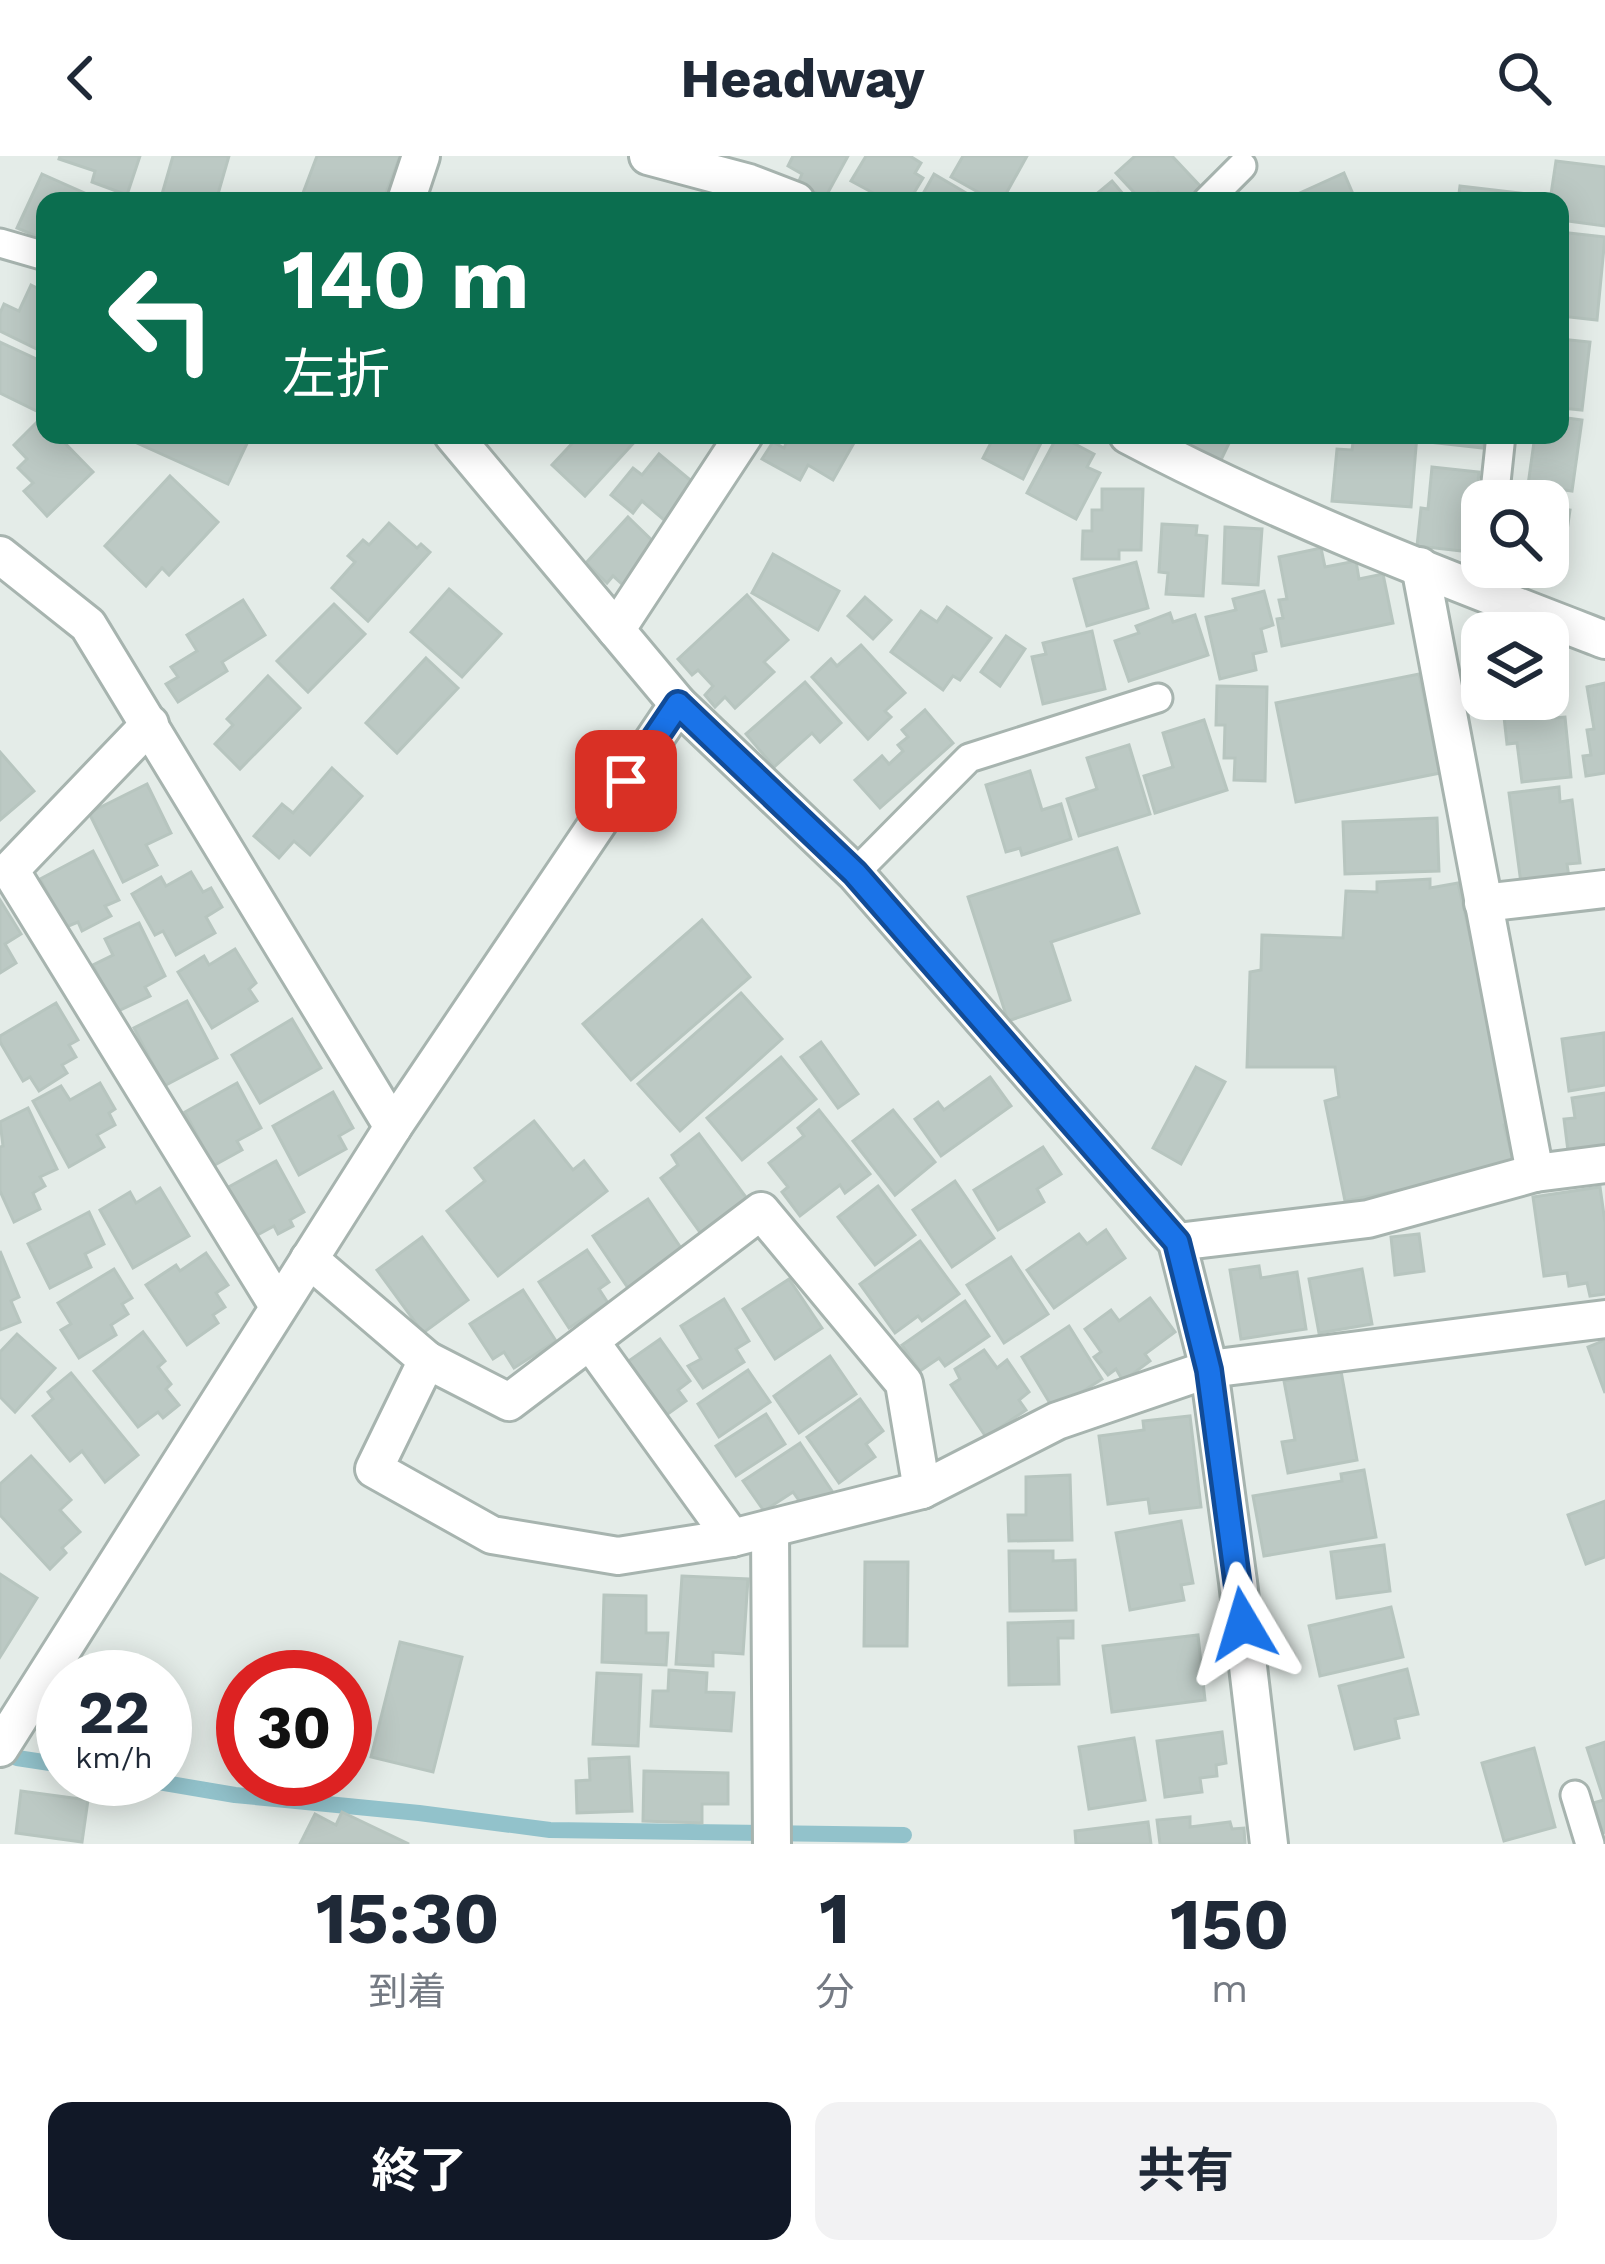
<!DOCTYPE html>
<html lang="ja">
<meta charset="utf-8">
<style>
:root{--surface:#fff;--page:#f2f2f3;--text:#1f2937;--muted:#747a83;--accent:#111827}
body{margin:0;font-family:"Work Sans","Noto Sans JP",sans-serif;background:var(--page);color:var(--text);height:100vh;display:flex;flex-direction:column;font-size:45px;white-space:nowrap}
*{box-sizing:border-box;margin:0}
p{font-size:39px;color:var(--muted)}
.icon{flex:none;width:66px;height:66px;fill:none;stroke:currentColor;stroke-width:2;stroke-linecap:round;stroke-linejoin:round}
.map{position:relative;height:1688px;overflow:hidden}
.panel{display:flex;flex-direction:column;background:var(--surface);flex:1}
.panel>*{flex:none}
.hud{position:absolute;left:36px;top:36px;width:1533px;height:252px;border-radius:24px;box-shadow:0 6px 30px #0003;background:#0b6e4f;color:#fff;overflow:hidden}
.tools{position:absolute;left:1461px;top:324px;display:grid;gap:24px}
.tools a{display:grid;place-items:center;width:108px;height:108px;border-radius:24px;background:var(--surface);box-shadow:0 6px 30px #0003;font-size:60px}
.speed{position:absolute;left:36px;top:1494px;display:flex;gap:24px;font-size:60px;font-weight:700;text-align:center}
.speed>*{display:grid;place-content:center;width:156px;height:156px;border-radius:50%;background:var(--surface);box-shadow:0 6px 30px #0003;line-height:1}
.speed small{font-size:30px;font-weight:400}
.speed .limit{border:18px solid #d22;background:#fff;color:#111}
.pin{position:absolute;display:grid;place-items:center;width:102px;height:102px;color:#fff;margin:-51px;border-radius:24px;box-shadow:0 6px 18px #0006}
.me{position:absolute;width:132px;margin:-66px;rotate:353deg;stroke-linejoin:round;filter:drop-shadow(0 0 9px #0008)}
.turn{display:flex;align-items:center;gap:42px;height:252px;padding:0 48px;font-size:54px}
.turn .icon{width:156px;height:156px;stroke-width:2.5}
.turn b{display:block;font-size:84px;line-height:102px}
.eta{display:flex;justify-content:space-evenly;align-items:center;height:204px;text-align:center}
.eta b{font-size:72px;font-weight:700;line-height:84px}
.primary-button{display:flex;gap:24px;margin-top:auto;padding:24px 48px}
.primary-button a{flex:1;height:138px;border-radius:24px;background:var(--accent);color:#fff;font-size:48px;font-weight:700;line-height:138px;text-align:center}
.primary-button a+a{background:var(--page);color:var(--text)}
header{display:flex;justify-content:space-between;align-items:center;height:156px;padding:0 48px;background:var(--surface);font-size:54px;font-weight:700}
.map>svg:first-child{display:block}
</style>
<header><svg class="icon" aria-label="back" viewBox="0 0 24 24"><path d="M15 5l-7 7 7 7"/></svg>Headway<svg class="icon" aria-label="search" viewBox="0 0 24 24"><circle cx="10" cy="10" r="6"/><path d="M15 15l6 6"/></svg></header>
<div class="map">
<svg width="1605" height="1688" viewBox="0 0 1605 1688">
<rect width="100%" height="100%" fill="#e4ece8"/>
<g fill="none" stroke-linecap="round" stroke-linejoin="round">
<!-- stream -->
<g stroke="#92c2cb" stroke-width="16">
<polyline points="17,1602 63,1609"/>
<polyline points="141,1623 235,1639 419,1657 550,1674 904,1679"/>
</g>
</g>
<!-- building -->
<g fill="#bcc9c4" stroke="#b7c5bf" stroke-width="3">
<polygon points="60,0 140,0 127,39 92,26 95,15 59,3"/>
<polygon points="173,0 229,0 216,45 160,45"/>
<polygon points="317,0 400,0 383,45 300,45"/>
<polygon points="793,0 848,0 825,42 798,27 802,18 788,10"/>
<polygon points="866,0 910,0 921,7 915,17 923,22 909,45 873,45 877,39 851,25"/>
<polygon points="963,0 1027,0 1002,45 994,45 951,21"/>
<polygon points="1135,0 1172,0 1202,32 1188,45 1167,45 1158,36 1148,45 1142,45 1116,17"/>
<polygon points="1556,5 1605,11 1605,70 1560,64 1560,45 1550,45"/>
<polygon points="1344,17 1356,45 1282,45"/>
<polygon points="42,18 89,39 86,45 45,45 45,84 17,72"/>
<polygon points="934,18 973,41 971,45 919,45"/>
<polygon points="1112,25 1129,45 1088,45"/>
<polygon points="1460,30 1528,38 1527,45 1458,45"/>
<polygon points="1560,76 1605,81 1597,164 1560,160"/>
<polygon points="31,129 45,136 45,197 0,175 0,157 4,148 19,155"/>
<polygon points="1560,183 1590,186 1582,254 1560,252"/>
<polygon points="0,186 45,207 45,259 0,237"/>
<polygon points="1560,261 1582,264 1572,335 1528,329 1535,279 1560,279"/>
<polygon points="41,262 45,266 45,279 57,279 93,316 47,360 24,335 33,327 18,312 27,303 14,289"/>
<polygon points="140,279 251,279 228,328 137,287"/>
<polygon points="580,279 640,280 585,340 552,309"/>
<polygon points="782,279 838,279 854,287 833,324 808,309 800,324 762,303 773,286 784,292 788,283"/>
<polygon points="995,279 1045,279 1023,323 983,302"/>
<polygon points="1058,279 1094,298 1087,311 1100,317 1076,363 1027,337"/>
<polygon points="1161,279 1233,279 1219,308"/>
<polygon points="1354,279 1417,279 1411,351 1332,345 1337,293 1352,294"/>
<polygon points="1429,279 1484,279 1483,292 1428,286"/>
<polygon points="659,298 695,328 664,364 642,345 633,357 611,339 633,312 642,319"/>
<polygon points="1432,311 1479,316 1471,396 1417,390 1421,352 1428,353"/>
<polygon points="170,320 218,366 169,419 162,412 146,430 105,390"/>
<polygon points="1102,333 1143,333 1141,394 1119,394 1119,403 1082,403 1083,375 1092,375 1092,354 1102,354"/>
<polygon points="1548,351 1570,354 1561,417 1553,416 1551,429 1508,423 1510,411 1548,411"/>
<polygon points="628,361 660,392 624,430 613,420 607,427 586,407"/>
<polygon points="389,367 417,392 421,388 430,396 368,465 332,432 355,406 348,400 363,384 369,389"/>
<polygon points="1162,368 1197,370 1196,379 1207,380 1203,440 1166,438 1168,417 1159,416"/>
<polygon points="1225,371 1262,373 1258,429 1223,427"/>
<polygon points="1321,392 1325,411 1356,405 1359,423 1383,418 1393,467 1282,490 1277,463 1283,462 1279,444 1287,443 1279,401"/>
<polygon points="773,398 839,435 818,474 752,437"/>
<polygon points="1136,406 1148,452 1087,470 1074,423"/>
<polygon points="449,433 501,478 462,521 411,476"/>
<polygon points="1264,435 1273,469 1261,473 1266,495 1253,498 1256,514 1220,523 1206,461 1236,454 1233,443"/>
<polygon points="747,439 788,484 764,506 774,516 735,552 725,541 715,551 705,539 713,530 698,514 692,519 678,503"/>
<polygon points="865,441 891,464 873,483 848,460"/>
<polygon points="243,444 265,479 222,506 227,515 178,546 166,528 178,521 171,511 197,495 187,479"/>
<polygon points="334,448 365,478 308,536 277,505"/>
<polygon points="947,451 991,482 960,524 953,520 943,534 891,496 921,455 937,466"/>
<polygon points="1170,457 1173,466 1195,459 1208,499 1129,525 1115,485 1139,477 1136,470"/>
<polygon points="1092,475 1105,533 1043,548 1032,501 1046,498 1043,487"/>
<polygon points="1006,480 1025,493 1000,530 981,516"/>
<polygon points="861,489 905,537 885,555 891,561 868,583 812,521 831,503 837,510"/>
<polygon points="426,502 458,532 397,597 366,567"/>
<polygon points="1419,518 1440,617 1296,646 1276,547"/>
<polygon points="1548,518 1553,562 1565,561 1571,621 1522,626 1517,587 1507,588 1502,543 1548,543"/>
<polygon points="268,520 300,552 240,613 215,588 233,569 227,563"/>
<polygon points="805,526 841,567 820,586 812,577 774,611 746,578"/>
<polygon points="1605,527 1605,617 1586,620 1583,600 1591,599 1587,574 1594,573 1587,531"/>
<polygon points="1217,530 1267,531 1265,625 1234,624 1235,602 1224,602 1225,569 1216,569"/>
<polygon points="925,554 953,587 880,652 855,624 882,600 889,608 903,595 898,589 908,581 902,574"/>
<polygon points="1204,564 1227,634 1155,657 1144,620 1173,611 1163,577"/>
<polygon points="1129,589 1150,658 1079,680 1067,643 1097,633 1087,602"/>
<polygon points="0,596 34,635 0,664"/>
<polygon points="332,612 362,640 310,699 294,685 279,702 254,680 282,648 293,657"/>
<polygon points="1030,615 1042,654 1061,648 1071,683 1022,699 1020,692 1006,696 986,629"/>
<polygon points="147,628 171,677 146,689 157,709 123,726 89,657"/>
<polygon points="1559,631 1560,646 1572,644 1580,707 1567,708 1569,721 1521,727 1509,637"/>
<polygon points="1437,662 1439,715 1345,718 1343,666"/>
<polygon points="1117,692 1139,757 1051,786 1070,844 1008,865 968,741"/>
<polygon points="93,695 119,744 105,750 111,760 82,775 78,766 66,771 40,723"/>
<polygon points="191,716 203,736 211,732 222,751 206,761 215,777 176,799 163,775 155,779 132,738 161,721 166,730"/>
<polygon points="1430,723 1430,732 1458,727 1512,966 1504,969 1513,1004 1417,1031 1345,1045 1325,945 1339,941 1335,911 1247,911 1250,816 1261,814 1262,779 1343,782 1346,735 1377,736 1377,726"/>
<polygon points="0,744 21,778 5,788 16,807 0,817"/>
<polygon points="702,764 750,821 631,924 583,868"/>
<polygon points="139,767 165,820 145,831 150,840 116,856 93,809 113,799 105,783"/>
<polygon points="235,793 256,827 249,833 257,845 212,872 178,816 204,800 209,809"/>
<polygon points="741,837 782,883 680,975 638,928"/>
<polygon points="187,845 217,902 164,930 134,872"/>
<polygon points="56,847 78,884 69,889 76,901 62,909 67,917 39,935 30,921 23,925 0,886 0,880"/>
<polygon points="292,863 321,912 260,947 232,899"/>
<polygon points="1604,877 1605,929 1569,935 1562,883"/>
<polygon points="821,886 858,938 838,952 801,901"/>
<polygon points="781,901 816,943 742,1004 707,962"/>
<polygon points="1196,911 1225,926 1181,1008 1153,992"/>
<polygon points="990,921 1011,950 941,1000 915,963 938,946 944,954"/>
<polygon points="100,927 115,953 109,957 115,969 97,979 104,991 69,1011 33,945 61,930 70,944"/>
<polygon points="237,927 261,972 237,985 242,994 213,1010 185,956"/>
<polygon points="333,936 353,972 339,980 346,993 299,1019 273,970"/>
<polygon points="1605,937 1605,990 1568,995 1564,963 1575,962 1572,942"/>
<polygon points="28,952 57,1013 40,1021 45,1030 33,1037 40,1053 14,1066 0,1035 0,991 3,990 0,966"/>
<polygon points="819,954 870,1018 845,1037 840,1029 800,1060 782,1036 788,1031 769,1007 804,980 798,972"/>
<polygon points="893,954 935,1006 895,1039 853,985"/>
<polygon points="534,965 573,1014 584,1005 607,1035 498,1120 447,1055 485,1025 475,1012"/>
<polygon points="699,978 748,1044 702,1079 661,1022 678,1009 672,999"/>
<polygon points="1043,991 1061,1018 1037,1033 1044,1046 998,1074 974,1034"/>
<polygon points="276,1005 304,1056 290,1064 293,1070 278,1078 274,1070 250,1083 223,1034"/>
<polygon points="955,1025 994,1082 952,1111 913,1054"/>
<polygon points="878,1030 915,1079 875,1109 838,1061"/>
<polygon points="1600,1031 1605,1066 1605,1138 1590,1140 1587,1127 1569,1130 1567,1117 1544,1120 1533,1041"/>
<polygon points="160,1032 189,1080 133,1112 100,1054 130,1036 136,1047"/>
<polygon points="648,1043 683,1095 628,1132 593,1080"/>
<polygon points="89,1056 104,1088 85,1098 91,1111 50,1132 28,1088"/>
<polygon points="1106,1074 1125,1102 1054,1152 1027,1114 1079,1078 1087,1088"/>
<polygon points="1419,1078 1424,1115 1395,1119 1391,1081"/>
<polygon points="422,1081 468,1144 423,1177 377,1114"/>
<polygon points="920,1085 959,1138 922,1165 918,1160 895,1177 860,1128"/>
<polygon points="587,1094 609,1126 599,1133 608,1147 569,1172 539,1126"/>
<polygon points="0,1095 19,1141 11,1145 20,1166 0,1174"/>
<polygon points="206,1097 228,1129 216,1137 225,1151 213,1159 218,1167 187,1189 146,1129 176,1109 180,1115"/>
<polygon points="1011,1101 1048,1158 1004,1187 967,1129"/>
<polygon points="1259,1110 1261,1122 1297,1116 1306,1173 1241,1183 1230,1114"/>
<polygon points="114,1113 132,1142 122,1148 128,1158 111,1169 116,1179 79,1202 61,1174 71,1168 58,1147"/>
<polygon points="1362,1113 1372,1168 1319,1177 1309,1123"/>
<polygon points="789,1123 822,1172 775,1203 743,1153"/>
<polygon points="523,1134 556,1185 514,1212 504,1196 493,1203 470,1168"/>
<polygon points="1150,1142 1175,1176 1145,1198 1150,1205 1123,1225 1116,1213 1108,1219 1094,1201 1101,1196 1085,1173 1111,1154 1119,1165"/>
<polygon points="724,1143 749,1185 736,1193 744,1206 703,1232 688,1210 701,1203 681,1170"/>
<polygon points="965,1145 989,1180 945,1210 939,1202 920,1215 902,1189"/>
<polygon points="1069,1170 1102,1223 1054,1254 1022,1201"/>
<polygon points="143,1176 165,1205 158,1211 171,1228 166,1233 179,1249 163,1262 158,1256 138,1271 94,1215"/>
<polygon points="17,1178 55,1212 15,1256 0,1241 0,1196"/>
<polygon points="660,1183 690,1225 678,1234 686,1245 658,1265 620,1211"/>
<polygon points="1605,1184 1605,1237 1588,1191"/>
<polygon points="984,1194 997,1212 1007,1204 1029,1236 1019,1244 1026,1254 986,1281 951,1229 960,1223 955,1213"/>
<polygon points="830,1200 856,1238 799,1277 774,1240"/>
<polygon points="748,1214 770,1246 719,1281 698,1248"/>
<polygon points="1341,1215 1357,1304 1288,1317 1282,1286 1295,1284 1284,1225"/>
<polygon points="71,1217 138,1299 105,1326 82,1295 70,1305 33,1260 53,1243 48,1236"/>
<polygon points="860,1243 883,1275 866,1288 875,1301 839,1327 807,1281"/>
<polygon points="766,1258 785,1288 736,1320 716,1290"/>
<polygon points="1190,1260 1201,1351 1150,1357 1148,1343 1108,1348 1099,1280 1144,1274 1143,1265"/>
<polygon points="800,1287 834,1338 807,1356 793,1336 764,1355 743,1325"/>
<polygon points="31,1300 71,1344 60,1354 80,1376 62,1392 66,1397 50,1413 0,1359 0,1328"/>
<polygon points="1364,1314 1376,1381 1264,1400 1253,1340 1342,1325 1341,1318"/>
<polygon points="1070,1319 1072,1384 1009,1385 1008,1359 1026,1359 1026,1321"/>
<polygon points="1605,1345 1605,1401 1586,1408 1568,1359"/>
<polygon points="1181,1365 1193,1427 1181,1429 1184,1444 1130,1454 1116,1377"/>
<polygon points="1384,1389 1390,1435 1337,1442 1331,1396"/>
<polygon points="1009,1395 1053,1395 1053,1405 1075,1404 1076,1454 1010,1455"/>
<polygon points="865,1406 908,1406 907,1490 864,1490"/>
<polygon points="0,1418 37,1442 0,1501"/>
<polygon points="682,1420 748,1423 743,1498 713,1496 713,1510 676,1508"/>
<polygon points="604,1439 646,1440 646,1477 668,1477 666,1509 602,1506"/>
<polygon points="1391,1451 1403,1501 1320,1520 1309,1470"/>
<polygon points="1073,1465 1073,1482 1058,1482 1059,1528 1009,1529 1008,1467"/>
<polygon points="1198,1479 1205,1544 1112,1556 1103,1490"/>
<polygon points="400,1486 462,1501 433,1616 371,1601"/>
<polygon points="1407,1513 1418,1558 1395,1563 1399,1582 1355,1593 1339,1530"/>
<polygon points="669,1514 707,1517 706,1536 734,1537 731,1575 651,1570 653,1535 668,1535"/>
<polygon points="597,1517 641,1519 638,1590 593,1588"/>
<polygon points="1222,1576 1226,1607 1216,1609 1217,1620 1200,1622 1202,1636 1165,1641 1157,1585"/>
<polygon points="1134,1582 1145,1644 1089,1653 1079,1591"/>
<polygon points="1605,1586 1605,1676 1603,1677 1593,1647 1604,1644 1587,1592"/>
<polygon points="1534,1592 1555,1671 1504,1685 1482,1607"/>
<polygon points="629,1601 632,1655 577,1657 576,1625 590,1624 589,1603"/>
<polygon points="644,1615 728,1617 728,1648 702,1648 702,1667 643,1665"/>
<polygon points="21,1635 88,1644 82,1686 16,1677"/>
<polygon points="342,1656 409,1688 300,1688 315,1658 336,1669"/>
<polygon points="1190,1661 1190,1671 1230,1666 1232,1673 1244,1672 1245,1688 1160,1688 1157,1664"/>
<polygon points="1148,1666 1151,1688 1076,1688 1075,1675"/>
</g>
<g fill="none" stroke-linecap="round" stroke-linejoin="round">
<defs>
<g id="lane">
<polyline points="1207,45 1242,10"/>
<polyline points="0,87 45,100"/>
<polyline points="1494,345 1501,279"/>
<polyline points="855,717 969,602 1158,542"/>
<polyline points="1575,1639 1590,1688"/>
</g>
<g id="street">
<polyline points="648,0 749,27 796,45"/>
<polyline points="406,45 421,0"/>
<polyline points="453,279 678,548 855,717 1177,1086 1209,1213 1238,1426 1269,1688"/>
<path d="M 1128,279 C 1281,360 1444,422 1605,484"/>
<polyline points="0,399 88,469 393,971"/>
<polyline points="1420,410 1535,1017"/>
<polyline points="616,474 744,279"/>
<polyline points="150,568 10,714 278,1150"/>
<polyline points="1483,747 1605,733"/>
<polyline points="1177,1086 1368,1063 1535,1017 1605,1008"/>
<polyline points="309,1103 427,1204 509,1246 761,1055 904,1227 922,1334"/>
<polyline points="590,1185 732,1382"/>
<polyline points="427,1204 374,1313 492,1379 618,1400 732,1382 922,1334 1057,1265 1209,1213 1605,1163"/>
<polyline points="770,1373 772,1688"/>
<polyline points="0,1592 393,971 678,548"/>
</g>
</defs>
<!-- lane casing -->
<use href="#lane" stroke="#a7b4af" stroke-width="33"/>
<!-- street casing -->
<use href="#street" stroke="#a7b4af" stroke-width="42"/>
<!-- lane -->
<use href="#lane" stroke="#fff" stroke-width="27"/>
<!-- street -->
<use href="#street" stroke="#fff" stroke-width="36"/>
</g>
<g fill="none" stroke-linecap="round" stroke-linejoin="round">
<defs>
<polyline id="route" points="626,625 678,548 855,717 1177,1086 1209,1214 1243,1468"/>
</defs>
<!-- route casing -->
<use href="#route" stroke="#114b97" stroke-width="30"/>
<!-- route -->
<use href="#route" stroke="#1a73e8" stroke-width="21"/>
</g>
</svg>
<div class="tools">
<a><svg class="icon" aria-label="search" viewBox="0 0 24 24"><circle cx="10" cy="10" r="6"/><path d="M15 15l6 6"/></svg></a>
<a><svg class="icon" aria-label="layers" viewBox="0 0 24 24"><path d="M12 4l9 5-9 5-9-5zM3 14l9 5 9-5"/></svg></a>
</div>
<div class="speed"><div>22<small>km/h</small></div><div class="limit">30</div></div>
<div class="pin" style="left:626px;top:625px;background:#d93025"><svg class="icon" aria-label="arrive" viewBox="0 0 24 24"><path d="M6 21V4h12l-3 4 3 4H6"/></svg></div>
<svg class="me" style="left:1243px;top:1468px" viewBox="-20 -20 40 40"><path d="M0-17L14 15 0 8-14 15z" fill="#1a73e8" stroke="#fff" stroke-width="4"/></svg>
<div class="hud">
<div class="turn"><svg class="icon" aria-label="left" viewBox="0 0 24 24"><path d="M17 20v-9H6M10 6l-5 5 5 5"/></svg><div><b>140 m</b>左折</div></div>
</div>
</div>
<section class="panel">
<div class="eta">
<div><b>15:30</b><p>到着</p></div>
<div><b>1</b><p>分</p></div>
<div><b>150</b><p>m</p></div>
</div>
<div class="primary-button"><a>終了</a><a>共有</a></div>
</section>
